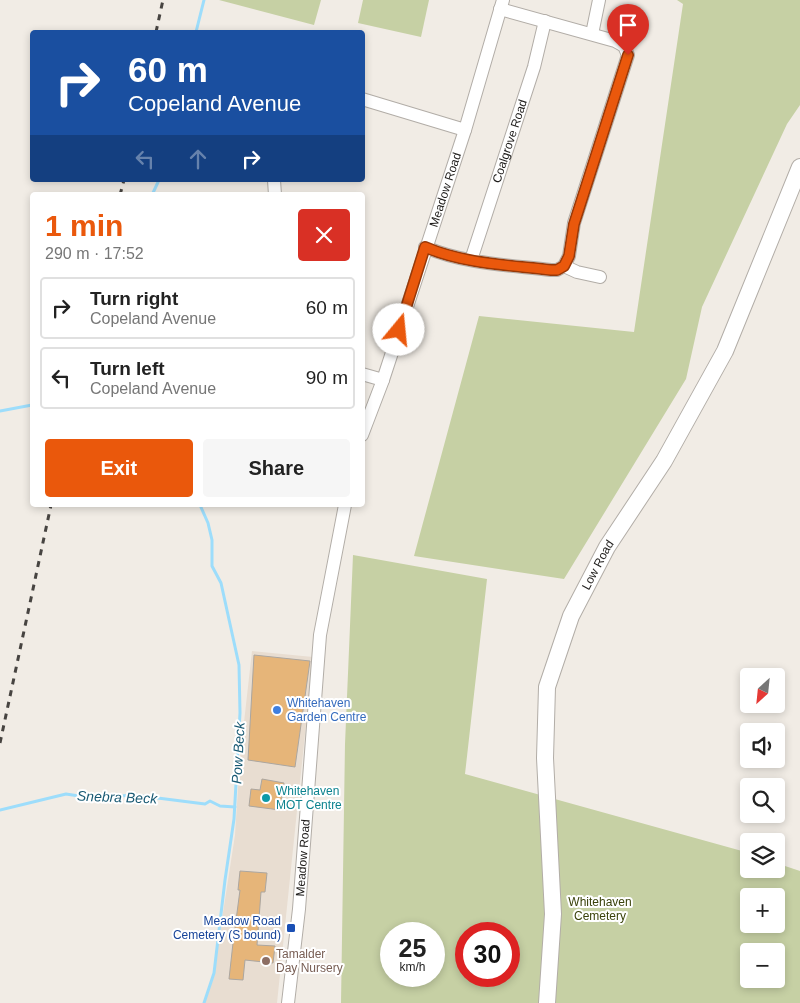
<!DOCTYPE html>
<meta charset="utf-8">
<style>
:root{--surface:#fff;--page:#f6f6f6;--text:#222;--muted:#767676;--line:#e0e0e0;--accent:#ea580c}
body{margin:0;font-family:Arial,sans-serif;background:var(--page);color:var(--text);height:100vh;display:flex;flex-direction:column;font-size:19px;white-space:nowrap}
*{box-sizing:border-box;margin:0}
p{font-size:16px;color:var(--muted)}
.icon{flex:none;width:28px;height:28px;fill:none;stroke:currentColor;stroke-width:2;stroke-linecap:round;stroke-linejoin:round}
.map{position:relative;flex:1;overflow:hidden}
.sheet{position:absolute;left:30px;top:192px;width:335px;height:315px;display:flex;flex-direction:column;background:var(--surface);border-radius:5px;box-shadow:0 2px 8px #0003}
.sheet>*{flex:none}
.guide{position:absolute;left:30px;top:30px;width:335px;height:152px;border-radius:5px;box-shadow:0 2px 8px #0003;background:#1a4fa0;color:#fff;overflow:hidden}
.needle{width:32px;rotate:207deg}
.controls{position:absolute;left:740px;top:668px;display:grid;gap:10px}
.controls a{display:grid;place-items:center;width:45px;height:45px;border-radius:5px;background:var(--surface);box-shadow:0 2px 8px #0003;font-size:25px}
.speed{position:absolute;left:380px;top:922px;display:flex;gap:10px;font-size:25px;font-weight:700;text-align:center}
.speed>*{display:grid;place-content:center;width:65px;height:65px;border-radius:50%;background:var(--surface);box-shadow:0 2px 8px #0003;line-height:1}
.speed small{font-size:12px;font-weight:400}
.speed .limit{border:8px solid #d22;background:#fff;color:#111}
.pin{position:absolute;display:grid;place-items:center;width:42px;height:42px;color:#fff;margin:-51px -21px;border-radius:50% 50% 50% 0;rotate:-45deg;box-shadow:0 0 5px #0007}
.pin .icon{rotate:45deg}
.me{position:absolute;width:55px;margin:-28px;rotate:17deg;stroke-linejoin:round;filter:drop-shadow(0 0 4px #0008)}
.turn{display:flex;align-items:center;gap:18px;height:105px;padding:0 15px;font-size:22px}
.turn .icon{width:65px;height:65px;stroke-width:2.5}
.turn b{display:block;font-size:35px;line-height:42px}
.lanes{display:flex;align-items:center;height:48px;padding:0 15px;background:#0003;justify-content:center;gap:25px;direction:ltr}
.lanes .off{opacity:.35}
.round{display:grid;place-items:center;flex:none;width:52px;height:52px;border-radius:5px;background:var(--page)}
.head{display:flex;align-items:center;justify-content:space-between;height:85px;padding:0 15px}
h1{font-size:30px;font-weight:600;line-height:38px;color:var(--accent)}
.action{display:flex;gap:10px;margin-top:auto;padding:10px 15px}
.action a{flex:1;height:58px;border-radius:5px;background:var(--accent);color:#fff;font-size:20px;font-weight:600;line-height:58px;text-align:center}
.action a+a{background:var(--page);color:var(--text)}
ul{padding:0;list-style:none}
li{display:flex;align-items:center;gap:15px;height:62px;margin:0 10px 8px;padding:0 5px;border:2px solid var(--line);border-radius:5px}
li div{flex:1}
li b{display:block;font-size:19px}
li em{font-style:normal}
.map>svg:first-child{display:block}
</style>
<div class="map">
<svg width="800" height="1003" viewBox="0 0 800 1003">
<rect width="100%" height="100%" fill="#f1ece5"/>
<!-- built -->
<polygon fill="#e8ddd1" points="252,651 313,657 277,1003 205,1003 214,971 235,835 240,758"/>
<!-- green -->
<g fill="#c6d0a4" fill-rule="evenodd">
<polygon points="219,0 321,0 314,25"/>
<polygon points="363,0 429,0 421,37 358,23"/>
<polygon points="677,0 800,0 800,105 787,124 702,307 686,379 564,579 414,556 479,316 634,332 683,4"/>
<path d="M 353,555 L 487,579 L 465,774 L 742,851 L 749,853 L 749,869 L 776,869 L 776,863 L 800,871 L 800,1003 L 341,1003 L 345,744 ZM 749,896 L 776,896 L 776,924 L 749,924 ZM 391,934 L 434,934 L 434,976 L 391,976 ZM 466,934 L 509,934 L 509,976 L 466,976 ZM 749,951 L 776,951 L 776,979 L 749,979 Z"/>
</g>
<g fill="none" stroke-linecap="round" stroke-linejoin="round">
<!-- stream -->
<g stroke="#9dddfb" stroke-width="3">
<polyline points="196,32 204,0"/>
<polyline points="152,195 159,180"/>
<polyline points="0,411 32,405"/>
<polyline points="200,505 208,523 212,540 212,566 221,583 239,665 240,713 234,819 225,880 214,973 204,1003"/>
<polyline points="0,810 66,794 92,798 134,795 205,804 210,801 220,806 235,807"/>
</g>
</g>
<!-- building -->
<g fill="#e6b579" stroke="#aba6a0">
<polygon points="254,655 310,661 295,767 248,760"/>
<polygon points="262,779 284,783 280,810 249,806 251,789 260,790"/>
<polygon points="240,871 267,873 265,892 261,892 257,945 275,946 273,963 245,960 243,980 229,979 233,943 240,890 238,890"/>
</g>
<g fill="none" stroke-linecap="round" stroke-linejoin="round">
<defs>
<g id="minor">
<polyline points="592,34 599,0"/>
<polyline points="362,99 465,130"/>
<polyline points="274,180 275,195"/>
<path d="M 425,247 C 464,264 509,265 551,270 L 557,270 L 564,266 L 569,256 L 574,223 L 628,55 L 624,46 L 615,41 L 500,9"/>
<path id="s1" d="M 471,260 L 534,67 L 545,21"/>
<polyline points="564,266 577,272 600,277"/>
<polyline points="362,374 383,380"/>
<path id="s2" d="M 362,435 L 383,380 L 465,130 L 503,0"/>
<path id="s3" d="M 288,1003 L 299,909 L 320,635 L 345,505"/>
</g>
<g id="major">
<path id="s4" d="M 547,1003 L 553,914 L 545,758 L 547,687 L 571,616 L 607,547 L 664,461 L 725,351 L 800,167"/>
</g>
</defs>
<!-- minor casing -->
<use href="#minor" stroke="#b2ada7" stroke-width="14"/>
<!-- major casing -->
<use href="#major" stroke="#b2ada7" stroke-width="18"/>
<!-- minor -->
<use href="#minor" stroke="#fff" stroke-width="12"/>
<!-- major -->
<use href="#major" stroke="#fff" stroke-width="16"/>
<!-- rail -->
<g stroke="#474441" stroke-width="3" stroke-dasharray="6 6" stroke-linecap="butt">
<polyline points="156,32 163,0"/>
<polyline points="120,195 124,180"/>
<polyline points="0,743 51,505"/>
</g>
</g>
<g fill="none" stroke-linecap="round" stroke-linejoin="round">
<defs>
<path id="route" d="M 399,330 L 425,247 C 464,264 509,265 551,270 L 557,270 L 564,266 L 569,256 L 574,224 L 628,55"/>
</defs>
<!-- route casing -->
<use href="#route" stroke="#983908" stroke-width="12"/>
<!-- route -->
<use href="#route" stroke="#ea580c" stroke-width="9"/>
</g>
<!-- markers -->
<circle fill="#3f7fe0" stroke="#fff" stroke-width="2" cx="277" cy="710" r="5"/>
<circle fill="#0f9aa8" stroke="#fff" stroke-width="2" cx="266" cy="798" r="5"/>
<rect fill="#1a4fb4" stroke="#fff" stroke-width="2" x="286" y="923" width="10" height="10" rx="2.5"/>
<circle fill="#8d6e63" stroke="#fff" stroke-width="2" cx="266" cy="961" r="5"/>
<g text-anchor="middle" dominant-baseline="central" stroke-width="4" stroke-linejoin="round" paint-order="stroke">
<!-- street labels -->
<g font-size="12" fill="#1e1c1a" stroke="#fff">
<text stroke="none"><textPath href="#s1" startOffset="125">Coalgrove Road</textPath></text>
<text stroke="none"><textPath href="#s2" startOffset="259">Meadow Road</textPath></text>
<text stroke="none"><textPath href="#s4" startOffset="449">Low Road</textPath></text>
<text stroke="none"><textPath href="#s3" startOffset="146">Meadow Road</textPath></text>
</g>
<!-- shop labels -->
<g font-size="12" fill="#366cbe" stroke="#fff" text-anchor="start">
<text x="287" y="703">Whitehaven<tspan x="287" dy="14">Garden Centre</tspan></text>
</g>
<!-- culture labels -->
<g font-size="12" fill="#0d838f" stroke="#fff" text-anchor="start">
<text x="276" y="791">Whitehaven<tspan x="276" dy="14">MOT Centre</tspan></text>
</g>
<!-- park labels -->
<g font-size="12" fill="#3a420b" stroke="#fff">
<text x="600" y="902">Whitehaven<tspan x="600" dy="14">Cemetery</tspan></text>
</g>
<!-- transit labels -->
<g font-size="12" fill="#164399" stroke="#fff" text-anchor="end">
<text x="281" y="921">Meadow Road<tspan x="281" dy="14">Cemetery (S bound)</tspan></text>
</g>
<!-- education labels -->
<g font-size="12" fill="#785e54" stroke="#fff" text-anchor="start">
<text x="276" y="954">Tamalder<tspan x="276" dy="14">Day Nursery</tspan></text>
</g>
<!-- water labels -->
<g font-size="14" font-style="italic" fill="#185973" stroke="#fff">
<text transform="translate(238 753) rotate(-87)">Pow Beck</text>
<text transform="translate(117 797) rotate(2)">Snebra Beck</text>
</g>
</g>
</svg>
<div class="controls">
<a><svg class="needle" viewBox="-14 -14 28 28"><path d="M0-13l5 13h-10z" fill="#e53935"/><path d="M0 13l5-13h-10z" fill="#767676"/></svg></a>
<a><svg class="icon" aria-label="sound" viewBox="0 0 24 24"><path d="M4 9h4l5-4v14l-5-4H4zM17 9q2 3 0 6"/></svg></a>
<a><svg class="icon" aria-label="search" viewBox="0 0 24 24"><circle cx="10" cy="10" r="6"/><path d="M15 15l6 6"/></svg></a>
<a><svg class="icon" aria-label="layers" viewBox="0 0 24 24"><path d="M12 4l9 5-9 5-9-5zM3 14l9 5 9-5"/></svg></a>
<a>+</a>
<a>−</a>
</div>
<div class="speed"><div>25<small>km/h</small></div><div class="limit">30</div></div>
<div class="pin" style="left:628px;top:55px;background:#d93025"><svg class="icon" aria-label="arrive" viewBox="0 0 24 24"><path d="M6 21V4h12l-3 4 3 4H6"/></svg></div>
<svg class="me" style="left:399px;top:330px" viewBox="-20 -20 40 40"><circle r="19" fill="#fff"/><path d="M0-13L10 11 0 6-10 11z" fill="#ea580c"/></svg>
<div class="guide">
<div class="turn"><svg class="icon" aria-label="right" viewBox="0 0 24 24"><path d="M7 20v-9h11M14 6l5 5-5 5"/></svg><div><b>60 m</b>Copeland Avenue</div></div>
<div class="lanes"><svg class="icon off" aria-label="left" viewBox="0 0 24 24"><path d="M17 20v-9H6M10 6l-5 5 5 5"/></svg><svg class="icon off" aria-label="ahead" viewBox="0 0 24 24"><path d="M12 20V5M6 11l6-6 6 6"/></svg><svg class="icon" aria-label="right" viewBox="0 0 24 24"><path d="M7 20v-9h11M14 6l5 5-5 5"/></svg></div>
</div>
<section class="sheet">
<div class="head"><div><h1>1 min</h1><p>290 m · 17:52</p></div><a class="round" style="background:#d93025;color:#fff"><svg class="icon" aria-label="close" viewBox="0 0 24 24"><path d="M6 6l12 12M18 6L6 18"/></svg></a></div>
<ul>
<li><svg class="icon" aria-label="right" viewBox="0 0 24 24"><path d="M7 20v-9h11M14 6l5 5-5 5"/></svg><div><b>Turn right</b><p>Copeland Avenue</p></div><em>60 m</em></li>
<li><svg class="icon" aria-label="left" viewBox="0 0 24 24"><path d="M17 20v-9H6M10 6l-5 5 5 5"/></svg><div><b>Turn left</b><p>Copeland Avenue</p></div><em>90 m</em></li>
</ul>
<div class="action"><a>Exit</a><a>Share</a></div>
</section>
</div>
